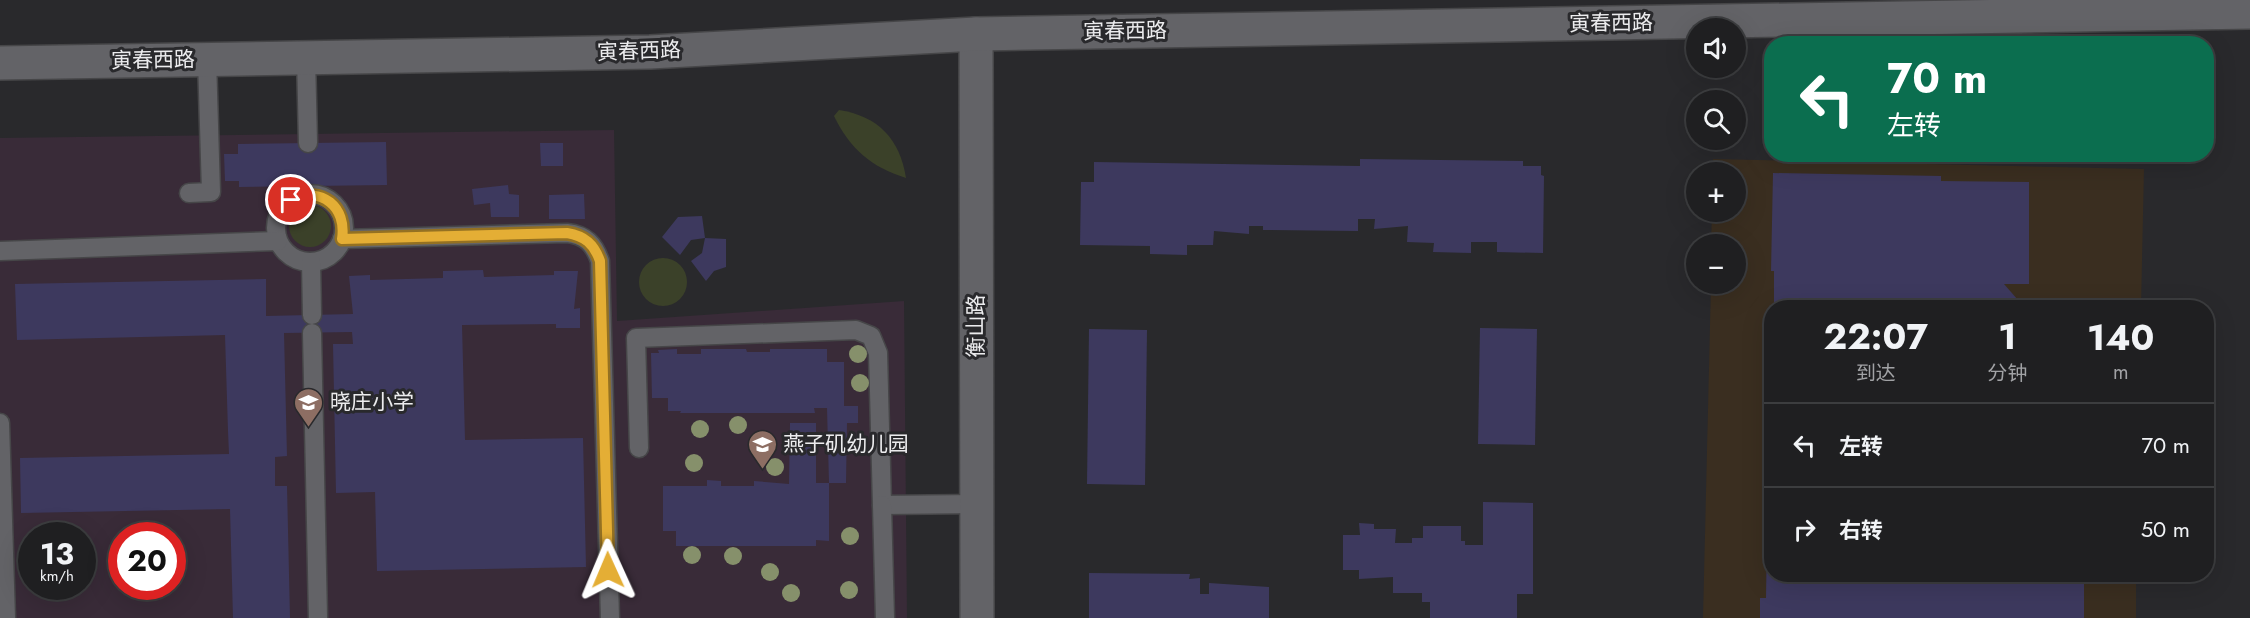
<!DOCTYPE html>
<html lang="zh">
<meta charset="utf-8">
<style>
:root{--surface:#1f1f21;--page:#2c2c2e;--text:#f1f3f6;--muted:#a1a2a5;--line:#3c3d3f}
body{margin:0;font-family:Jost,"Noto Sans SC",sans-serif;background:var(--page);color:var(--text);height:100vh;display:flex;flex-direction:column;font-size:22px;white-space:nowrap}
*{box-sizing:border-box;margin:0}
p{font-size:20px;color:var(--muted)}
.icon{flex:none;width:33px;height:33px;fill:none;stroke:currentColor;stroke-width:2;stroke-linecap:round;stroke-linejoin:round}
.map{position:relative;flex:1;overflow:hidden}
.details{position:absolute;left:1764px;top:300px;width:450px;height:282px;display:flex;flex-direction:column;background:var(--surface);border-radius:24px;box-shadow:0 6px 24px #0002,0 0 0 2px var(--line)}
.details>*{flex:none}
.banner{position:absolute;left:1764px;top:36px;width:450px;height:126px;border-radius:24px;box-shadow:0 6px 24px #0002,0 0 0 2px var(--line);background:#0b6e4f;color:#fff;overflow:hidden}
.fabs{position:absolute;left:1686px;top:18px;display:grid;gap:12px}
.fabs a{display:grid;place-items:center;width:60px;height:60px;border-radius:50%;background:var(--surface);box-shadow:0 6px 24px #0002,0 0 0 2px var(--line);font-size:30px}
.speed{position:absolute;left:18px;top:522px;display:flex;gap:12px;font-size:30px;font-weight:700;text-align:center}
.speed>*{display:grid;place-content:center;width:78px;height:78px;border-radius:50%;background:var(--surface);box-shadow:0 6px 24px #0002,0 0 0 2px var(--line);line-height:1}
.speed small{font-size:15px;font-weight:400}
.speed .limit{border:9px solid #d22;background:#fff;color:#111}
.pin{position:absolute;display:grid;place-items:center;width:51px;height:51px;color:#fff;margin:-26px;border:3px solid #fff;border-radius:50%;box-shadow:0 2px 6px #0007}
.me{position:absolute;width:66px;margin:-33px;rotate:359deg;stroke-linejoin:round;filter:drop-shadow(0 0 4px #0008)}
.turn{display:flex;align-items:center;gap:21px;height:126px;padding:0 24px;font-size:27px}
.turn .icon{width:78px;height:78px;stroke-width:2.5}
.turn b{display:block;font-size:42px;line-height:51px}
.eta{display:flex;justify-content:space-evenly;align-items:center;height:102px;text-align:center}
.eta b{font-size:36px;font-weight:700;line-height:42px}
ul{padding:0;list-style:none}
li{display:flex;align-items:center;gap:18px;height:84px;padding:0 24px;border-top:2px solid var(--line)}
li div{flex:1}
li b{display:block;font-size:22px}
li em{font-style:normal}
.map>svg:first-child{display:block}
</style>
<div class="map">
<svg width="2250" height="618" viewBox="0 0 2250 618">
<rect width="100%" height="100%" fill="#29292c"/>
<!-- commercial -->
<polygon fill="#3a2e20" points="1713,159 2144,169 2141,307 1772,308 1772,574 2136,575 2136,618 1703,618 1711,284 1736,284 1736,244 1711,244 1712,212 1736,212 1736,172 1713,172"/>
<!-- education -->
<path fill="#392b38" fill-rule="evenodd" d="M 614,130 L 617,321 L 904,301 L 907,618 L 0,618 L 0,138 ZM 32,536 L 82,536 L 82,586 L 32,586 ZM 122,536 L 172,536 L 172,586 L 122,586 Z"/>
<!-- green -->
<g fill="#3b4129">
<path d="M 839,110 C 878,116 900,139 906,178 C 871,167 850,149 834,116 Z"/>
<circle cx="310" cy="226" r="21"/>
<circle cx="663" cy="282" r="24"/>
</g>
<!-- building -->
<g fill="#3d395e">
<polygon points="386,142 387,185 239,187 239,181 225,181 224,154 238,154 238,144"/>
<polygon points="540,143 563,143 563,166 541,166"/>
<polygon points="1360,159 1523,161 1523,166 1541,166 1541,175 1544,176 1543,253 1497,252 1497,242 1471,242 1471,253 1433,252 1434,243 1407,242 1408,226 1374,229 1375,219 1358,219 1358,231 1263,230 1263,226 1249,226 1249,234 1214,231 1213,245 1187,245 1187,255 1150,254 1150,246 1080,245 1081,182 1094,182 1094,162 1360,166"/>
<polygon points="1773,173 1941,176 1941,181 2029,182 2029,284 2004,284 2025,308 1774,308 1774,271 1771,271"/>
<polygon points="508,185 509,194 519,195 519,217 491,217 490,203 474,205 472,189"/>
<polygon points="584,194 585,219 549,219 549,195"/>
<polygon points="702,216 705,238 691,240 680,255 662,237 678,217"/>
<polygon points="705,238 726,239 726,267 714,271 706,281 691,261 702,253"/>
<polygon points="483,270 484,277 554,275 554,271 578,271 574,309 580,308 580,328 556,328 556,324 462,325 465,440 583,438 586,567 377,571 375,492 336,493 333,344 353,344 352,332 284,333 287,456 275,457 275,486 287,486 290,618 233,618 230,509 21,513 20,458 229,454 228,431 225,335 17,340 15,284 266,279 266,316 353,314 349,276 370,275 370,280 443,278 443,271"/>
<polygon points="1480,328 1537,329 1535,445 1478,444"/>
<polygon points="1089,329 1147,330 1145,485 1087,484"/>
<polygon points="677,349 677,354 701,354 701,349 746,349 747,352 770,352 770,349 827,349 827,362 844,362 844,406 858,406 858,423 847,423 846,483 829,483 827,408 814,408 815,413 680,413 681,411 668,411 668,398 652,398 651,353 659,353 658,350"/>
<polygon points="1769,409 1772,574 2084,574 2084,618 1760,618 1760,598 1766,598"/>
<polygon points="790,423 816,423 816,483 829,483 829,541 816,540 816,546 676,546 676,531 663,531 663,486 707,486 707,480 721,481 721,486 754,486 754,481 789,484"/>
<polygon points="1483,502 1533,503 1533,594 1517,594 1517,618 1430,618 1430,602 1422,602 1422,593 1393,593 1393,577 1359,579 1359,570 1343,570 1343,535 1360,535 1359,523 1374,524 1374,529 1396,529 1395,543 1412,543 1412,538 1423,538 1423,526 1461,526 1461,541 1465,541 1465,545 1483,545"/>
<polygon points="1089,573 1190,574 1189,579 1200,578 1200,594 1209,594 1209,583 1269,587 1269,618 1089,618"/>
</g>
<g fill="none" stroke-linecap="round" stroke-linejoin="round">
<defs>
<g id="service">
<polyline points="306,57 308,143"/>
<polyline points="189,193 211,192 207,59"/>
<circle cx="310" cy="228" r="34"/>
<path d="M 342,239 L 567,233 C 586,235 594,244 600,261 L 610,618"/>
<polyline points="0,251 278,241"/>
<polyline points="311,262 312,315"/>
<polyline points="312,333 318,618"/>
<polyline points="0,423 6,618"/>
<polyline points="639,448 636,338 856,330 871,336 878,353 882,505 977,504"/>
<polyline points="882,505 885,618"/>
</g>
<g id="tertiary">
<polyline points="976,34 977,618"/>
<polyline points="0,63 650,52 976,34 2250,12"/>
</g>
</defs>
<!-- service casing -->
<use href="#service" stroke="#464648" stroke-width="21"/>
<!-- tertiary casing -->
<use href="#tertiary" stroke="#464648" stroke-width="36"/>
<!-- service -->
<use href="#service" stroke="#636367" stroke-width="18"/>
<!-- tertiary -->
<use href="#tertiary" stroke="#636367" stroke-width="33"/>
</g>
<!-- trees -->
<g fill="#86906b">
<circle cx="858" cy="354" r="9"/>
<circle cx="860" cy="383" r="9"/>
<circle cx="738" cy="425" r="9"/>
<circle cx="700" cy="429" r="9"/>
<circle cx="694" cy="463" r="9"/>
<circle cx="775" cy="467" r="9"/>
<circle cx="850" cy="536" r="9"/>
<circle cx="692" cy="555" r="9"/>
<circle cx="733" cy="556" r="9"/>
<circle cx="770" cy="572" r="9"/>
<circle cx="849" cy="590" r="9"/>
<circle cx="791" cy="593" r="9"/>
</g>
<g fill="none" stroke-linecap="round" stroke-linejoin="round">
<defs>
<path id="route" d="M 291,200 C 322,186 347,207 342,239 L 567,233 C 585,236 594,244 600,261 L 608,570"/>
</defs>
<!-- route casing -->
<use href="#route" stroke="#947122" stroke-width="15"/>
<!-- route -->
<use href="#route" stroke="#e4ae35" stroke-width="10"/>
</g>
<!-- icons -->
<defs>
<symbol id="school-pin" viewBox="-11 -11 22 30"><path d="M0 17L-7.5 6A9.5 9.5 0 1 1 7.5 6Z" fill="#8d6e63" stroke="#29292c"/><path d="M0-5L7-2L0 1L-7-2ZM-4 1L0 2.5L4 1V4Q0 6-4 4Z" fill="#fff"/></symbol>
</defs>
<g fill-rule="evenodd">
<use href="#school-pin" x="292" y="386" width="33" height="45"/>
<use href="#school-pin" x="746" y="428" width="33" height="45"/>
</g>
<g text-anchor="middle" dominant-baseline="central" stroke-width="6" stroke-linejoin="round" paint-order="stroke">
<!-- street labels -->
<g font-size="21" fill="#ececee" stroke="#29292c">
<text transform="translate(1611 23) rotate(-1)">寅春西路</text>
<text transform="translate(1125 31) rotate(-1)">寅春西路</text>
<text transform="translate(639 51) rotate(-2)">寅春西路</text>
<text transform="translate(153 60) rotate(-1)">寅春西路</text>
<text transform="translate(976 326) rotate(-90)">衡山路</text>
</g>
<!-- poi labels -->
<g font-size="21" fill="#ececee" stroke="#29292c" text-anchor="start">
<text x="330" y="402">晓庄小学</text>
<text x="783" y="444">燕子矶幼儿园</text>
</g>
</g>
</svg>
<div class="fabs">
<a><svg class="icon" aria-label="sound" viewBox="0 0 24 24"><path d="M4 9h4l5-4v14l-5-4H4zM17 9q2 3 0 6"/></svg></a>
<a><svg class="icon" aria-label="search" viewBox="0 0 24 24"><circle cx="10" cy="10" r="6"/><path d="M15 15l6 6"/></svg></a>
<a>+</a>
<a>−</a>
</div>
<div class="speed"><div>13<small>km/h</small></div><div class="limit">20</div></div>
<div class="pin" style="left:291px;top:200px;background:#d93025"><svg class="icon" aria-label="arrive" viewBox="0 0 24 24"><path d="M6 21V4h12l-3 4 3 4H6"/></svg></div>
<svg class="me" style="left:608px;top:570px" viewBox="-20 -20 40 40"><path d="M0-17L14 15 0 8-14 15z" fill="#e4ae35" stroke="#fff" stroke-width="4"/></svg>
<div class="banner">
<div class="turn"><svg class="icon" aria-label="left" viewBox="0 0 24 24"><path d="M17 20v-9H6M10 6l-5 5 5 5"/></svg><div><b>70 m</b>左转</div></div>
</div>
<section class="details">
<div class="eta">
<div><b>22:07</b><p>到达</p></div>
<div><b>1</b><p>分钟</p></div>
<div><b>140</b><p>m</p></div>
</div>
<ul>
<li><svg class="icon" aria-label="left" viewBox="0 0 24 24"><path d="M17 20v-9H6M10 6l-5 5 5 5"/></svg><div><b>左转</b></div><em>70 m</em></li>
<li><svg class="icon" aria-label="right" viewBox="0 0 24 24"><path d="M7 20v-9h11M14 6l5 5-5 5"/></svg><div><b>右转</b></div><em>50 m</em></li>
</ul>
</section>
</div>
